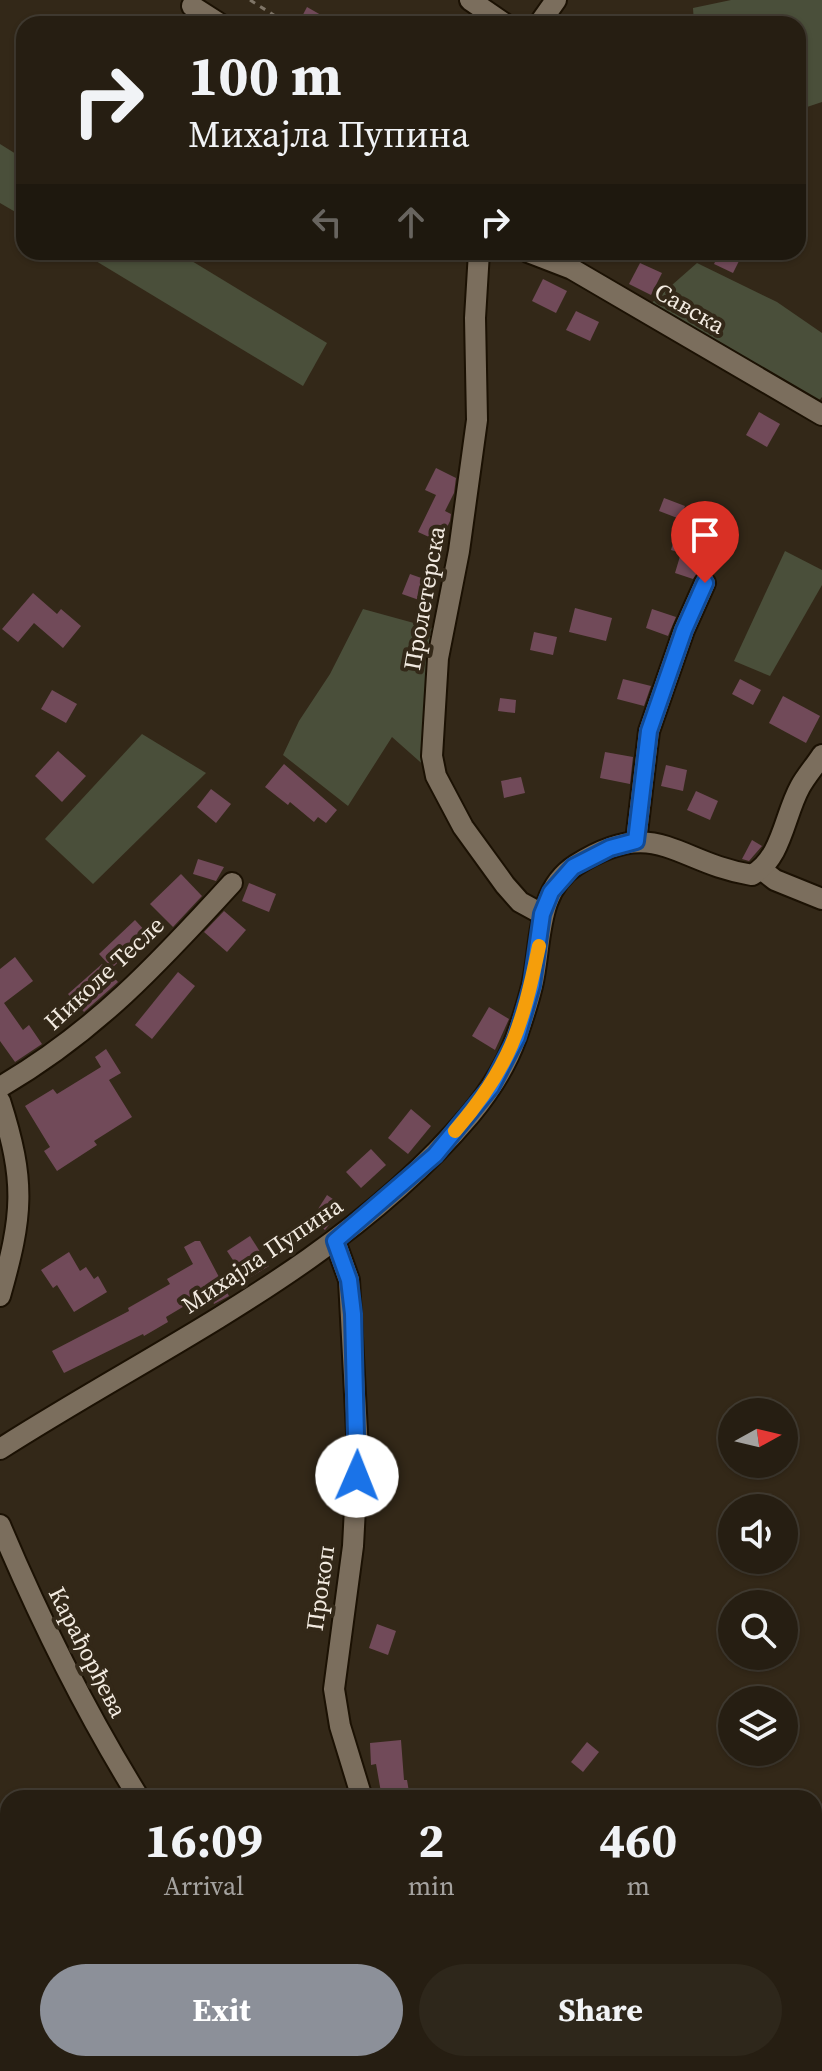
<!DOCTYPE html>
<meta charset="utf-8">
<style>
:root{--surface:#261e12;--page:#2e271b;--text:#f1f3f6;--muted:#a4a29f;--line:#423c32;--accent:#8c9099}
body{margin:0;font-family:"Source Serif 4",serif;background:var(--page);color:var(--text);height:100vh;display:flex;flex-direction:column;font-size:30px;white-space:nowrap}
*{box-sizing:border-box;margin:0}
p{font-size:26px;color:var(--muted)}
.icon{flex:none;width:44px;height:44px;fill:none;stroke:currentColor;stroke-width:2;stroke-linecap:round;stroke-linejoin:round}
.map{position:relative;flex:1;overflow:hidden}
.details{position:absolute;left:0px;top:1790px;width:822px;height:282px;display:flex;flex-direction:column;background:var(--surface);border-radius:24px 24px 0 0;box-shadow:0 2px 6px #0004,0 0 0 2px var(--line)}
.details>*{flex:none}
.hud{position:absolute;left:16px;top:16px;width:790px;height:244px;border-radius:24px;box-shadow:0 2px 6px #0004,0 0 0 2px var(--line);background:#261e12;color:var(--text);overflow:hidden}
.needle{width:52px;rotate:82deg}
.controls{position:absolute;left:718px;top:1398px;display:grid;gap:16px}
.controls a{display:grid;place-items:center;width:80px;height:80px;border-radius:50%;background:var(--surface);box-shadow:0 2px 6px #0004,0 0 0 2px var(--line);font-size:40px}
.pin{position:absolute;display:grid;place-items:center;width:68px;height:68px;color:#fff;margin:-82px -34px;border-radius:50% 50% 50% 0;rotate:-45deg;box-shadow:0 0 8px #0007}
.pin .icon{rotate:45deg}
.me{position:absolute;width:88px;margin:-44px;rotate:1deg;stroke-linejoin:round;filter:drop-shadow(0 0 6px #0008)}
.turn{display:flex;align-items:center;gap:28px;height:168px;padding:0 40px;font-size:36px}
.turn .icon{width:104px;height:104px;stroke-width:2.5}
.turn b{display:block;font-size:56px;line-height:68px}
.lanes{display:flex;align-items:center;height:76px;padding:0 40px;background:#0003;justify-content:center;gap:40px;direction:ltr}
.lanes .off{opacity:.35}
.eta{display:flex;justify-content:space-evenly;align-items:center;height:136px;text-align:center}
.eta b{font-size:48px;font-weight:700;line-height:56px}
.primary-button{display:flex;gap:16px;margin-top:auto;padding:16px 40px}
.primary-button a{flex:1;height:92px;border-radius:48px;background:var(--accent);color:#fff;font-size:32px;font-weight:700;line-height:92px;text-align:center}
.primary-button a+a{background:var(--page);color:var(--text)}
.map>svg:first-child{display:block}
</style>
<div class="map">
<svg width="822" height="2071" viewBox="0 0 822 2071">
<rect width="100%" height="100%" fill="#332818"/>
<!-- green -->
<g fill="#4a4f3a">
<polygon points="731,0 822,0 822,102 798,110 798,24 694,24 693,8"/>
<polygon points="0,144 24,159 24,217 0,203"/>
<polygon points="81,252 177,252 327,343 303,386"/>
<polygon points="697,263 777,302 822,333 822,397 815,405 647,307"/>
<polygon points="785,551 822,570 822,585 770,676 734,661"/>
<polygon points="363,609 443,631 436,776 392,737 348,806 283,755 299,721 330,674"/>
<polygon points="142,734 206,773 93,884 45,839"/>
</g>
<!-- building -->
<g fill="#714a59">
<polygon points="307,7 321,15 316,24 298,24"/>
<polygon points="720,252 731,252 741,257 733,273 714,264"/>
<polygon points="640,263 662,273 651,295 629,284"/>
<polygon points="543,279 567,291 556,313 532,301"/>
<polygon points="576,311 599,322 590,341 566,330"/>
<polygon points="759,412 780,424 767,447 746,435"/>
<polygon points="436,468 456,478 454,493 445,511 451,514 450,521 440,542 418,532 436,495 425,490"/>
<polygon points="664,498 685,506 680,519 659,511"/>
<polygon points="680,520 711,530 702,559 707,561 704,570 697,573 693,579 675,573 681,553 671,550"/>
<polygon points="410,574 427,580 419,600 402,594"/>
<polygon points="33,593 57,614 61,609 81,626 63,648 34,623 18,642 2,629"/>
<polygon points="575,608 612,618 606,641 569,632"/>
<polygon points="652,609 676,617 668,636 646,628"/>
<polygon points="534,632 557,637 553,655 530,650"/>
<polygon points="623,679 651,686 644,706 617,699"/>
<polygon points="740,679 761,690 753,705 732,694"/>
<polygon points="52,690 77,704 66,723 41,709"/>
<polygon points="783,696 820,716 806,743 769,723"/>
<polygon points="500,698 516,700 515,713 498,711"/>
<polygon points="58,751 86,776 62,802 35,776"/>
<polygon points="605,752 633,757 630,784 600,778"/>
<polygon points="284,764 337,810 326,823 318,817 314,822 290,802 288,805 265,787"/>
<polygon points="666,765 687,770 683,791 661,786"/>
<polygon points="521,777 525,793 504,798 501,781"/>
<polygon points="211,789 231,804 216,823 197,807"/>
<polygon points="696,791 718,801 710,820 687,810"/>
<polygon points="752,840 762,846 749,861 742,859"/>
<polygon points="198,859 224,867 216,881 193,874"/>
<polygon points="181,874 202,896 173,927 150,904"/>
<polygon points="249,883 276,894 269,912 242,901"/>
<polygon points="224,911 246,930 227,952 204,932"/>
<polygon points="135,920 148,934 112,968 99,954"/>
<polygon points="15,957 33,981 4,1003 23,1030 29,1025 42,1044 15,1062 0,1041 0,969"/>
<polygon points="102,964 118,982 84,1012 68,994"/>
<polygon points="178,972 195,986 152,1039 135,1025"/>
<polygon points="489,1007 509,1019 495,1050 472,1036"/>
<polygon points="106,1049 121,1073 109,1080 132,1117 94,1141 97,1145 57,1171 44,1151 50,1147 25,1106 53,1089 57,1094 101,1067 95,1057"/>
<polygon points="411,1109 431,1126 408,1154 388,1138"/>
<polygon points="371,1149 386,1165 361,1188 346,1172"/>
<polygon points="327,1195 343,1206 325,1230 311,1220"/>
<polygon points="250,1236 269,1266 246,1280 227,1251"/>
<polygon points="195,1241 200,1241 229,1296 214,1304 208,1292 166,1317 168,1322 144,1336 143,1334 64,1373 52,1351 129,1311 128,1308 170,1284 167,1279 193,1264 184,1247"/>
<polygon points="69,1252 80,1271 86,1267 94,1279 98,1276 107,1292 74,1312 57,1285 53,1288 41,1270"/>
<polygon points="377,1624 396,1631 388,1655 369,1648"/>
<polygon points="401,1740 404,1780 407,1780 410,1798 382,1798 376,1764 371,1765 370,1743"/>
<polygon points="587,1742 599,1752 583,1772 571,1762"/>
</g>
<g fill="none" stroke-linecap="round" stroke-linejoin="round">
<defs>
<g id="minor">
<polyline points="470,0 505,24"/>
<polyline points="192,6 220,24"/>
<polyline points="539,24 556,0"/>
<polyline points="479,252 475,318 477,420 459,551 438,658 432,756 436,776 463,827 505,885 520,902 542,914"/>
<polyline points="528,252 572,269 822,415"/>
<polyline points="636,841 649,731 684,630 705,583"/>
<polyline points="761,869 775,880 822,899"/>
<path d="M 0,1087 C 95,1032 159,963 232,883"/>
<path d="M 0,1101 C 26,1182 23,1215 0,1296"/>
<polyline points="335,1241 349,1280 358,1451 353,1546 334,1689 340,1726 362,1798"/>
<path d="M 0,1449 C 161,1346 344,1264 470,1115 C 489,1092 506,1066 516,1038 C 522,1021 528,1003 532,986 C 542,945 535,891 576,865 C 656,814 676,863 752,875 C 782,858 784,816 800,787 C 806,776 815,766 822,755"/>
<path d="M 0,1525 C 40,1620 85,1711 139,1798"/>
<polyline points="491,2064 494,2071"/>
<polyline points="733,2064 737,2071"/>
<polyline points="108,2071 119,2064"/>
<polyline points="192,2071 193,2064"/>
</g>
</defs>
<!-- minor casing -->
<use href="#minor" stroke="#1b1103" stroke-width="24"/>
<!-- path -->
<g stroke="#7f7567" stroke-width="3" stroke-dasharray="6 6" stroke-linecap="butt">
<polyline points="250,0 288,24"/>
<polyline points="559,23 571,24"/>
<polyline points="661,24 681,19"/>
<polyline points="814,1870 822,1860"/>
</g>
<!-- minor -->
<use href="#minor" stroke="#7b6e5d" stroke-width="20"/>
</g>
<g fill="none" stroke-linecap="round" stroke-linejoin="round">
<defs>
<polyline id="route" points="357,1476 353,1314 349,1280 335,1241 435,1155 491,1087 517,1037 532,985 542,914 551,892 573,867 610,848 636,841 649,731 684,630 705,583"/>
</defs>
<!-- route casing -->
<use href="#route" stroke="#114b97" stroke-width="20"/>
<!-- route -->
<use href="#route" stroke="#1a73e8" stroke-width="14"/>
<!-- slow -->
<path stroke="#f59e0b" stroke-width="14" d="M 455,1131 C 510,1067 522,1028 539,946"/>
</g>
<g text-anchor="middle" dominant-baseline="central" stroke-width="8" stroke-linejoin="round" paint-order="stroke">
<!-- street labels -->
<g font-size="24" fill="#f2eae0" stroke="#332818">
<text transform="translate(690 308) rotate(30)">Савска</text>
<text transform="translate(424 598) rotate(-80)">Пролетерска</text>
<text transform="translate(104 973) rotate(-43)">Николе Тесле</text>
<text transform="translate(262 1255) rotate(-34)">Михајла Пупина</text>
<text transform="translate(320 1588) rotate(-82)">Прокоп</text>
<text transform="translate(88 1652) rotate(63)">Карађорђева</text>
</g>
</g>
</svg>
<div class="controls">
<a><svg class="needle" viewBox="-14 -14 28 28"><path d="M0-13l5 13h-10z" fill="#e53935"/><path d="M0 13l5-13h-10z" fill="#a4a29f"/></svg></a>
<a><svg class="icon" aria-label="sound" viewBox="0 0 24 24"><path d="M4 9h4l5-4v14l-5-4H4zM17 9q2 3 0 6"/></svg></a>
<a><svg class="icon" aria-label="search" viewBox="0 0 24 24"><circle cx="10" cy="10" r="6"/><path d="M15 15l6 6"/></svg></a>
<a><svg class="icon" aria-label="layers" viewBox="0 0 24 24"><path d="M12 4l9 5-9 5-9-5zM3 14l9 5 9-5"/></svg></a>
</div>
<div class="pin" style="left:705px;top:583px;background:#d93025"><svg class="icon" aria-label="arrive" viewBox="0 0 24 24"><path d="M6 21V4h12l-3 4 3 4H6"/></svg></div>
<svg class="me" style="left:357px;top:1476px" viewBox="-20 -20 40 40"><circle r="19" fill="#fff"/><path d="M0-13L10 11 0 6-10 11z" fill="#1a73e8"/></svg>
<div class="hud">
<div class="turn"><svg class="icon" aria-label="right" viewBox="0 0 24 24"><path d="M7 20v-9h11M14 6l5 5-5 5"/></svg><div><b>100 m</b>Михајла Пупина</div></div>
<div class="lanes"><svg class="icon off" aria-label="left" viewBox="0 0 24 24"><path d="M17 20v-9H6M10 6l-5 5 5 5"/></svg><svg class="icon off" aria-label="ahead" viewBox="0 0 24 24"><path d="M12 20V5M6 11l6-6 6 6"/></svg><svg class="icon" aria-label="right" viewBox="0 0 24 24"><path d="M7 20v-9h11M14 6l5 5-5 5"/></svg></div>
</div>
<section class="details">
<div class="eta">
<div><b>16:09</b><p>Arrival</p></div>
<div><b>2</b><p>min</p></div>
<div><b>460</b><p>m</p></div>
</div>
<div class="primary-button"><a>Exit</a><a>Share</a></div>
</section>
</div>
